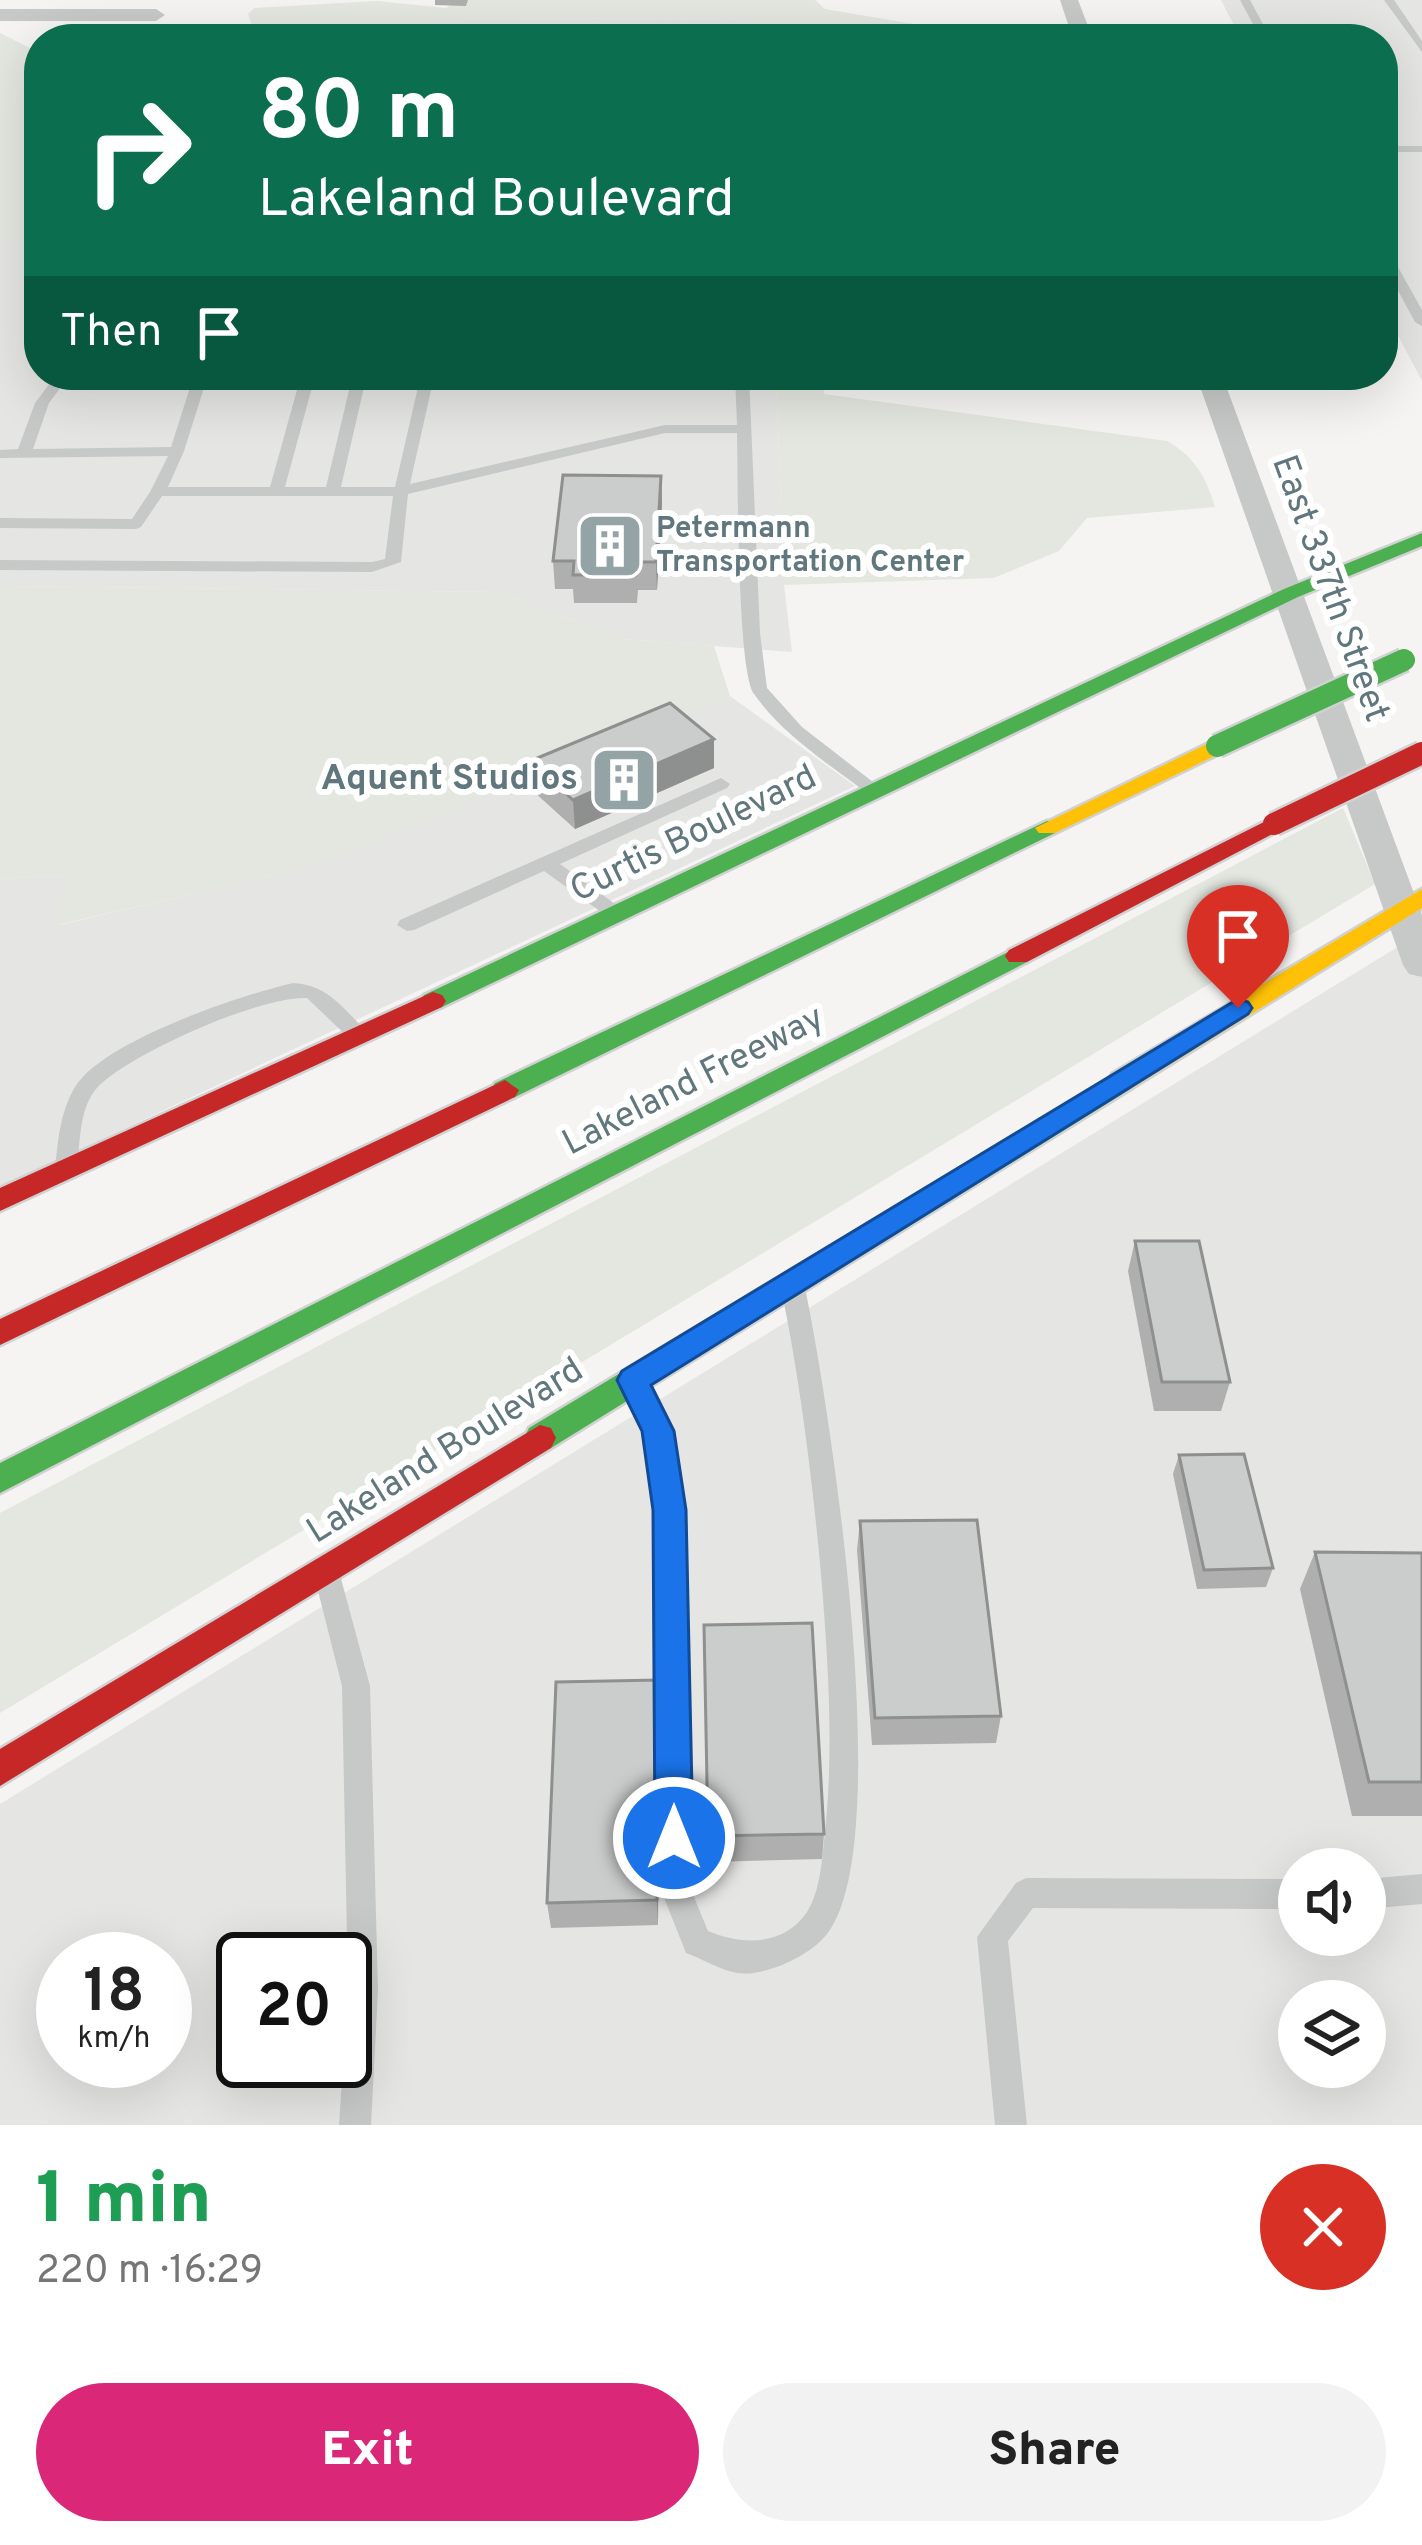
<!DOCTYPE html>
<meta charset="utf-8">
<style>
:root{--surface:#fff;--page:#f2f2f2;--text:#222;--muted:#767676;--accent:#db2777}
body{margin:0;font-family:Overpass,sans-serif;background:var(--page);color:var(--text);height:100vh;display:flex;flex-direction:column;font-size:45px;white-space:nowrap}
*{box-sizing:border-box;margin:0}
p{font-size:39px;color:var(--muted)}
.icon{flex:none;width:66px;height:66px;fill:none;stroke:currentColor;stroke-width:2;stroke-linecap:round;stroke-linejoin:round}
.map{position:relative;height:2125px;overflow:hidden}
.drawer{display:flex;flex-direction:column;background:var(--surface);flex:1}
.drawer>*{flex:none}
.top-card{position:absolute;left:24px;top:24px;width:1374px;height:366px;border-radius:48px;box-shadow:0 12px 48px #0002;background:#0b6e4f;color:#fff;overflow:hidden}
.controls{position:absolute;left:1278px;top:1848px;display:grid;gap:24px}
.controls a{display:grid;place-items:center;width:108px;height:108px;border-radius:50%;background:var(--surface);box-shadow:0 12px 48px #0002;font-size:60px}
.speed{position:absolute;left:36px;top:1932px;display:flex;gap:24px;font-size:60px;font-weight:700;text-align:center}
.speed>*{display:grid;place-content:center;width:156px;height:156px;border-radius:50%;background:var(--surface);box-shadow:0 12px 48px #0002;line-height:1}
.speed small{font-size:30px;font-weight:400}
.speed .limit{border:6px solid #111;border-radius:18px;background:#fff;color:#111}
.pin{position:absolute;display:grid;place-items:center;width:102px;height:102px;color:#fff;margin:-123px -51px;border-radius:50% 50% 50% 0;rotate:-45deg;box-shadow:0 0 12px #0007}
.pin .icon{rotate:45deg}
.me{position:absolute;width:132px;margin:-66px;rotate:0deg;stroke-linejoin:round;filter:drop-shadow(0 0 9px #0008)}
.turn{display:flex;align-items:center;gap:42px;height:252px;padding:0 36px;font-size:54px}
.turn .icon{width:156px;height:156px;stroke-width:2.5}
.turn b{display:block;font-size:84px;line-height:102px}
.then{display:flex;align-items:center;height:114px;padding:0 36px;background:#0003;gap:24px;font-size:45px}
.round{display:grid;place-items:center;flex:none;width:126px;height:126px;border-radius:63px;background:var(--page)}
.summary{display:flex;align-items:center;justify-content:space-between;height:204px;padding:0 36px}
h1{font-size:72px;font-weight:800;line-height:90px;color:#1e9e55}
.action{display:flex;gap:24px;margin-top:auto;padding:24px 36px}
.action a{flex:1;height:138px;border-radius:72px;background:var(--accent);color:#fff;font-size:48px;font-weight:800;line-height:138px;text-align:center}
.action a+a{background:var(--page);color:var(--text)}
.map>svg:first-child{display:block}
</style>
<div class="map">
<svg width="1422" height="2125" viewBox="0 0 1422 2125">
<rect width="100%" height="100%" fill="#f5f4f3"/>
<!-- built -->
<g fill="#e5e5e4" fill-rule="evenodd">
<polygon points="1221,0 1422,0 1422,381 1383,307 1383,39 1241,39"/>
<polygon points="762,18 763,39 421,39 431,19"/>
<polygon points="0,243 39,243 39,375 776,375 784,585 792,652 621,639 498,592 0,586"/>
<polygon points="730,696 855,786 0,1187 0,879 65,875 59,925 312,866"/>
<path d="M 1422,932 L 1422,2125 L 0,2125 L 0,1804 ZM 1299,1869 L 1365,1869 L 1365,1935 L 1299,1935 ZM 63,1959 L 165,1959 L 165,2061 L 63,2061 ZM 243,1959 L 345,1959 L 345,2061 L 243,2061 ZM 1299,2001 L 1365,2001 L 1365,2067 L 1299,2067 Z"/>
</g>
<!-- green -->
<g fill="#e4e6e0">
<polygon points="457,0 815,0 825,9 1003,39 763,39 761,18 431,19 421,39 257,39 248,14 254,8 377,1 446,8"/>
<polygon points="0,33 38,52 28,65 39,77 39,243 0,243"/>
<path d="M 776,375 L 1034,375 L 823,381 L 824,394 L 1167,441 C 1195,457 1206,477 1215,507 L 1087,518 L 1059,551 L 994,578 L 784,585 Z"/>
<polygon points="0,586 498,592 621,639 714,646 730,696 313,866 57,925 65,875 0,879"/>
<polygon points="1343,808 1375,884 0,1713 0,1513"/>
</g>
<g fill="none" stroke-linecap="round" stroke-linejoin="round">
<defs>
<g id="fast">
<polygon points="1422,533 1422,546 1298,597 442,1007 433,1010 420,1001 424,995 1284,589"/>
<polygon points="1047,821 1055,823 1059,828 1055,833 515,1097 505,1100 491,1090 495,1083"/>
<polygon points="1018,947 1027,950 1031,956 1027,962 0,1493 0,1463"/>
<polygon points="1122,1071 1132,1074 1136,1081 1132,1088 551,1448 540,1451 529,1448 524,1438 529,1428"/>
</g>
<g id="slow">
<polygon points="1217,739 1225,741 1225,751 1055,833 1039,833 1035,828"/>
<polygon points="1422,889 1422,908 1132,1088 1112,1088 1108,1081 1112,1074"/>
</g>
<g id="jam">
<polygon points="1274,817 1286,824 1282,829 1027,962 1009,962 1005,956 1009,950"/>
<polygon points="433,992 442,995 446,1001 442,1007 0,1211 0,1188"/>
<polygon points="505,1080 519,1090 515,1097 0,1345 0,1319"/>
<polygon points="540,1425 551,1428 556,1438 551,1448 0,1786 0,1749"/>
</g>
</defs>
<!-- fast casing -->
<use href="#fast" stroke="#d0d1d1" stroke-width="5"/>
<!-- slow casing -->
<use href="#slow" stroke="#d0d1d1" stroke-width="5"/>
<!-- jam casing -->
<use href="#jam" stroke="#d0d1d1" stroke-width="5"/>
<!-- lane -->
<g fill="#c7c9c9" fill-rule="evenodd">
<polygon points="1240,0 1250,0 1271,39 1261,39"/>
<polygon points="1384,0 1394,0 1422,41 1422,52"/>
<rect x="1383" y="146" width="39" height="6"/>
<polygon points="1383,247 1389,251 1422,310 1422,326 1415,322 1383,263"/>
<path d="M 56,375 L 70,375 L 49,403 L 33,449 L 171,447 L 194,375 L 208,375 L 184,451 L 168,487 L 270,487 L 300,379 L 293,375 L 426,379 L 432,386 L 410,484 L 665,425 L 737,425 L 735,375 L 749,375 L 760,633 L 767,688 L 802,727 L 882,789 L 873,795 L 867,793 C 827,763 783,735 754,694 C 737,670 738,476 737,433 L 665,433 L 408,494 L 401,562 L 372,572 L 0,570 L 0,560 L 372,562 L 385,559 L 393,496 L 162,496 L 141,527 L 136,529 L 0,528 L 0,518 L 132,519 L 150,492 L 168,456 L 0,458 L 0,450 L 18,449 L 35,403 ZM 314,380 L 351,382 L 326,487 L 285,487 ZM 365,383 L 418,387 L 395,487 L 341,487 Z"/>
<polygon points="721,778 730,784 727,788 560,864 622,909 625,913 622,917 608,917 544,871 414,930 407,931 397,925 400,920"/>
<path d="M 293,983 C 328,985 343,1008 366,1031 L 369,1036 L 366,1041 L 352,1041 L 307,998 C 262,995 126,1055 96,1089 C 79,1109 80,1144 77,1169 L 74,1175 L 58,1175 L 55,1169 C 58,1141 60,1112 75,1087 C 103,1041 241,995 293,983 Z"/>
<path d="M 792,1274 L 800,1277 L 804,1283 C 829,1400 898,1844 827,1934 C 810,1956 765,1977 737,1973 C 720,1970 703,1959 686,1953 L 659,1885 L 656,1511 L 646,1431 L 623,1385 L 626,1378 L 635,1375 L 644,1378 L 670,1431 L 682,1511 L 689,1885 L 708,1931 C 741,1945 783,1947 807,1912 C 821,1890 822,1857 825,1832 C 834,1747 828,1659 821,1574 C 812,1477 800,1379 780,1283 L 784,1277 Z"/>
<polygon points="327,1563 336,1567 340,1575 370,1686 378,1990 371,2125 339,2125 348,1990 342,1686 314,1575 318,1567"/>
<polygon points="1422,1874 1422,1904 1365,1909 1365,1879"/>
<polygon points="1026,1878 1299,1879 1299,1909 1033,1908 1008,1941 1027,2125 995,2125 977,1937 1016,1883"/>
</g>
<!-- street -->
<g fill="#c7c9c9" fill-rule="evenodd">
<polygon points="1060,0 1078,0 1093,39 1073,39"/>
<polygon points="0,9 156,9 165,15 156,21 0,21"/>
<polygon points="1196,375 1222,375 1422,915 1422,977 1409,974 1403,965"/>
</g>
<!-- fast -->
<use href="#fast" fill="#4caf50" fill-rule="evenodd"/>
<!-- slow -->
<use href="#slow" fill="#ffc107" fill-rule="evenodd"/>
<!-- jam -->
<use href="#jam" fill="#c62828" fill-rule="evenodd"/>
<defs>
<polyline id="fast-bridge" points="1217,746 1404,660"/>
<polyline id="jam-bridge" points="1274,824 1422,753"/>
</defs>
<!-- fast-bridge casing -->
<use href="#fast-bridge" stroke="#d0d1d1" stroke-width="27" stroke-linecap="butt"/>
<!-- jam-bridge casing -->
<use href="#jam-bridge" stroke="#d0d1d1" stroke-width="27" stroke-linecap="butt"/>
<!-- fast-bridge -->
<use href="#fast-bridge" stroke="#4caf50" stroke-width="22"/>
<!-- jam-bridge -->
<use href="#jam-bridge" stroke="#c62828" stroke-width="22"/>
</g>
<!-- wall -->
<g fill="#afafaf">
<polygon points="435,0 468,0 466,6 435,5"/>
<polygon points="661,476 662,503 657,590 638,590 637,603 574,603 573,589 555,589 553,561"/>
<polygon points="714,739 714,768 575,829 533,791 530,761"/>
<polygon points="1135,1241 1230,1382 1221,1411 1154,1411 1128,1271"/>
<polygon points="1179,1455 1273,1568 1266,1587 1197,1589 1173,1474"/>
<polygon points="860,1521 1001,1716 996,1743 872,1745 857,1550"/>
<polygon points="1315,1552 1422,1553 1422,1816 1352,1816 1300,1589"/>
<polygon points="704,1625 824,1834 822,1859 708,1862"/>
<polygon points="659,1707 658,1925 551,1928 547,1903"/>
</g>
<!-- shaded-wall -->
<g fill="#8e8f8f">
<polygon points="661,476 662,503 657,590 656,562"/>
<polygon points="714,739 714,768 575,829 573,800"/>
<polygon points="658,1680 659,1707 658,1925 657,1900"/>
</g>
<!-- building -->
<g fill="#cbcccc" stroke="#8e8f8f" stroke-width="3">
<polygon points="563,475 661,476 656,562 637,562 636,575 573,575 574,561 553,561"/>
<polygon points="670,703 714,739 573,800 530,761"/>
<polygon points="1135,1241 1199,1241 1230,1382 1162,1382"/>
<polygon points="1244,1454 1273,1568 1204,1570 1179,1455"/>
<polygon points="977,1520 1001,1716 875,1718 860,1521"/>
<polygon points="1315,1552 1422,1553 1422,1782 1369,1782"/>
<polygon points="812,1623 824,1834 708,1836 704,1625"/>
<polygon points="658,1680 657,1900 547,1903 556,1682"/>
</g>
<!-- route -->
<polygon fill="#1a73e8" stroke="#114b97" stroke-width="3" points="1238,999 1248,1002 1252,1008 1248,1014 651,1385 674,1431 686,1510 693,1838 687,1851 674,1857 661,1851 655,1838 653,1510 642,1431 617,1380 622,1371"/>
<!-- icons -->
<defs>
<symbol id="building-square" viewBox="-11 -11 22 22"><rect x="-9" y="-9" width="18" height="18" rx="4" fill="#94a3a6" stroke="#fff"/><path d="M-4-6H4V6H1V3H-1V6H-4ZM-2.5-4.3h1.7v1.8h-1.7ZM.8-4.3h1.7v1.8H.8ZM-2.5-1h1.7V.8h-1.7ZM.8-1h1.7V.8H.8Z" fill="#fff"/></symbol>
</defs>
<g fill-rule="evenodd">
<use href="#building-square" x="572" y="508" width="76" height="76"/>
<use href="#building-square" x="586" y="742" width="76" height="76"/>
</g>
<g text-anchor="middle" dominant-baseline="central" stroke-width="12" stroke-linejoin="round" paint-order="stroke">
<!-- far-poi labels -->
<g font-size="30" font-weight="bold" fill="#60777d" stroke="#fff" text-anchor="start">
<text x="656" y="529">Petermann<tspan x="656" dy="34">Transportation Center</tspan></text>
</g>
<!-- street labels -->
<g font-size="36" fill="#60777d" stroke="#fff">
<text transform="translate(1329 589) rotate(70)">East 337th Street</text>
<text transform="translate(694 835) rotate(-26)">Curtis Boulevard</text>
<text transform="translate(694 1082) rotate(-27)">Lakeland Freeway</text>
<text transform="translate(446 1452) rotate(-32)">Lakeland Boulevard</text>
</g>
<!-- poi labels -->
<g font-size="36" font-weight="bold" fill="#60777d" stroke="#fff" text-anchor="end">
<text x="578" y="780">Aquent Studios</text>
</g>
</g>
</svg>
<div class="controls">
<a><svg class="icon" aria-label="sound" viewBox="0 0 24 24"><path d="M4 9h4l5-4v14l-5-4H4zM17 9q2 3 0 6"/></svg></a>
<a><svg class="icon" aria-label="layers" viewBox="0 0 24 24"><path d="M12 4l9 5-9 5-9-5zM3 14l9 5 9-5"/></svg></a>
</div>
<div class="speed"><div>18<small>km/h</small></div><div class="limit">20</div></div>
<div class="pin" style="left:1238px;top:1008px;background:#d93025"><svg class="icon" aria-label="arrive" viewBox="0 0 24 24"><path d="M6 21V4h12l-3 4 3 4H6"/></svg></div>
<svg class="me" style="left:674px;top:1838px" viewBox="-20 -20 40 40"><circle r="17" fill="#1a73e8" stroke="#fff" stroke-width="3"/><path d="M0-11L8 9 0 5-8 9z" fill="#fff"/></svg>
<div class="top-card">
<div class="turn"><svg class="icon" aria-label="right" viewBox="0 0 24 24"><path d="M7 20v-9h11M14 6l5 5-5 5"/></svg><div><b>80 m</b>Lakeland Boulevard</div></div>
<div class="then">Then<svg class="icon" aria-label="arrive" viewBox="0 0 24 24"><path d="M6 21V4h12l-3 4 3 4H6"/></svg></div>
</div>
</div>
<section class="drawer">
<div class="summary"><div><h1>1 min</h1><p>220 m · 16:29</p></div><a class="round" style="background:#d93025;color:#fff"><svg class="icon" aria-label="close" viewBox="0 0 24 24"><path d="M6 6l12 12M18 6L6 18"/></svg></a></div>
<div class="action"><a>Exit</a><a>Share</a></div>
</section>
